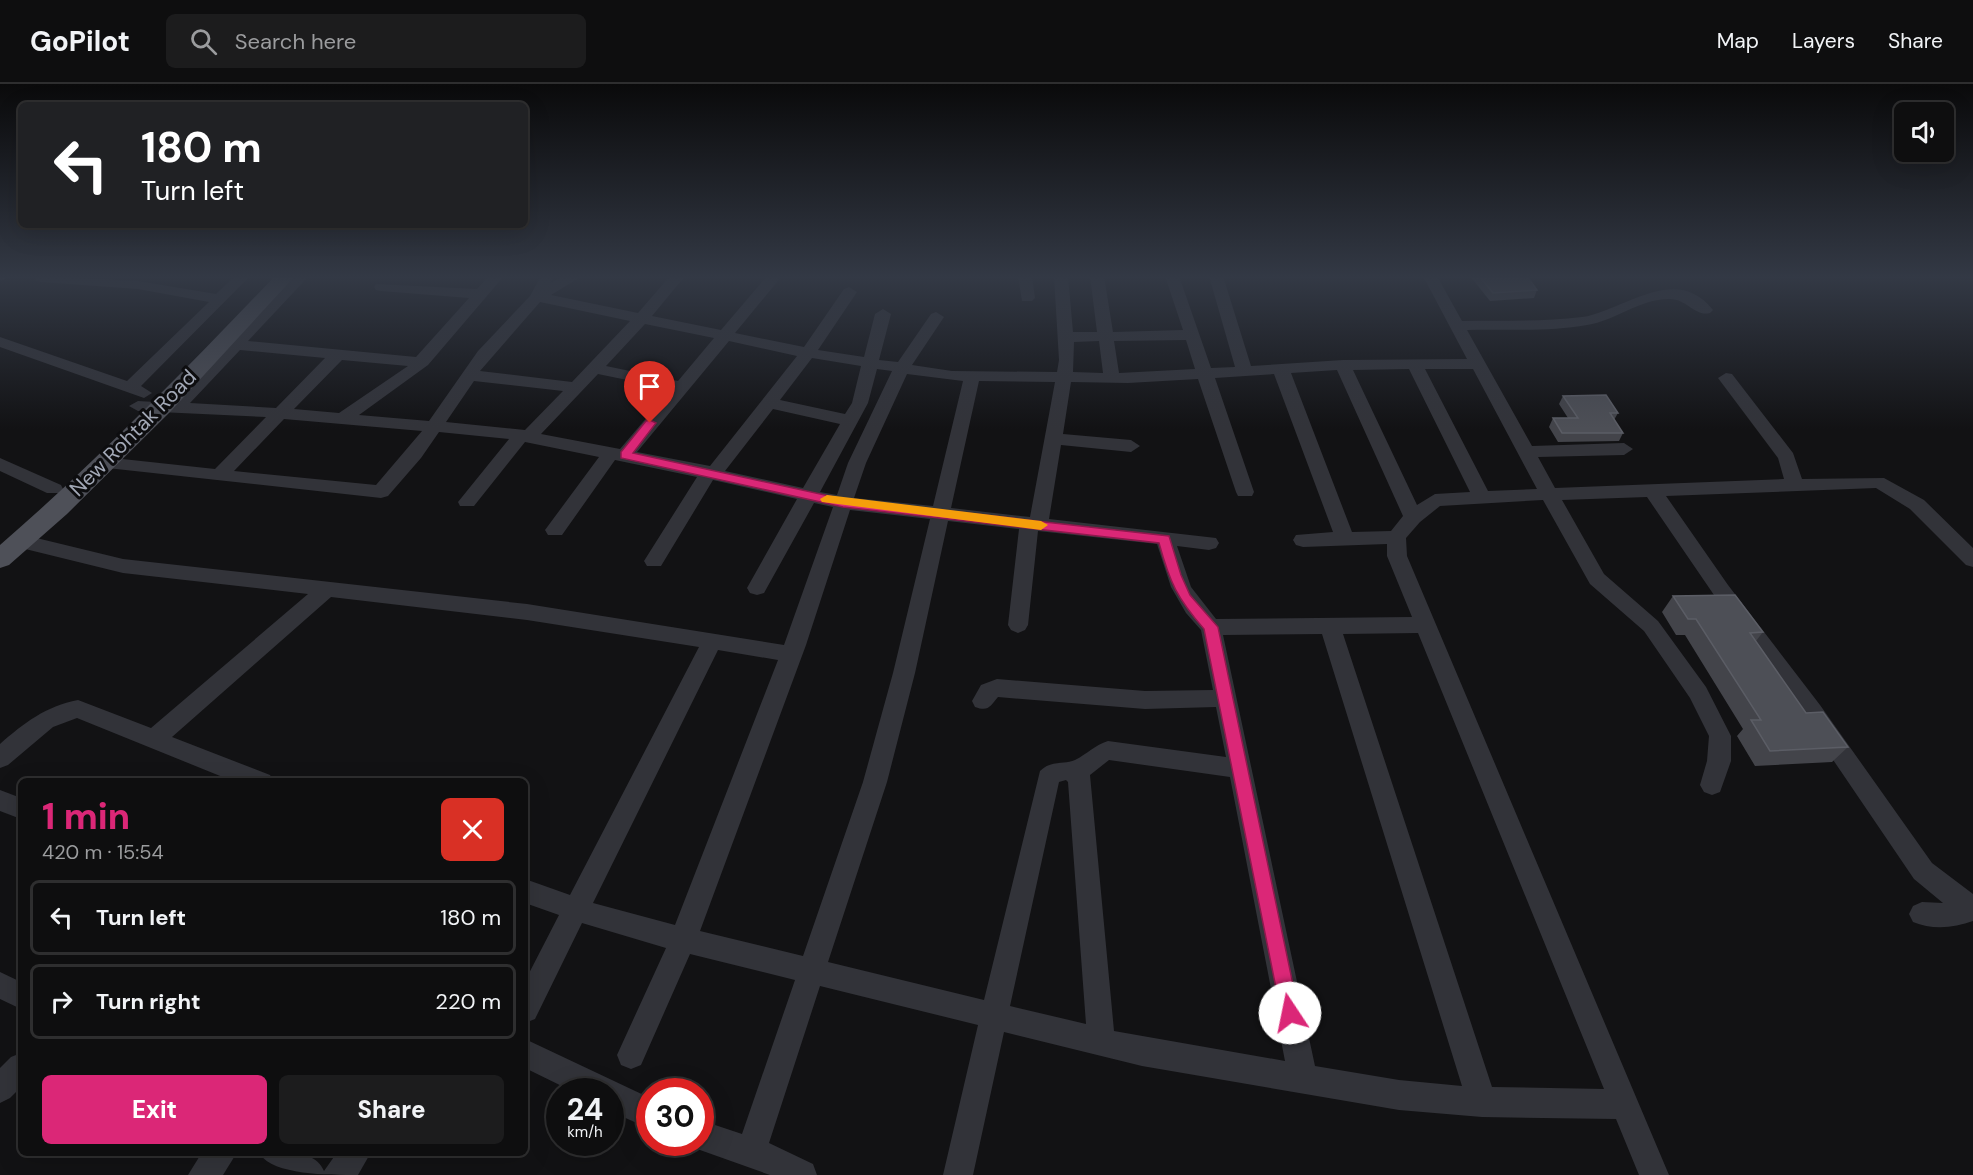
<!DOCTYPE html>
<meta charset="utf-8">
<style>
:root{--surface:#0e0e0f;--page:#1c1c1d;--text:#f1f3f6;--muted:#9b9c9e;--line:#2e2e2f;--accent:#db2777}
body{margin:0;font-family:"DM Sans",sans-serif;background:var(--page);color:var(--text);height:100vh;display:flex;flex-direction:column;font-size:22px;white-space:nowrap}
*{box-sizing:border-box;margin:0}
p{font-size:20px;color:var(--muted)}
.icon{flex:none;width:33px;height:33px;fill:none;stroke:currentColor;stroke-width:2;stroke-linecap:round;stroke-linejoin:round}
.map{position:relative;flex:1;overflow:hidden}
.panel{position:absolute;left:18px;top:694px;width:510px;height:378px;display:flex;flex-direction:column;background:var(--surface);border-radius:9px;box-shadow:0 6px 24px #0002,0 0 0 2px var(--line)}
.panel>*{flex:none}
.top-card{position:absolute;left:18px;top:18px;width:510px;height:126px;border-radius:9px;box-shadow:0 6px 24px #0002,0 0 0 2px var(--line);background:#202124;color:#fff;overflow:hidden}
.buttons{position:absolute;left:1894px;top:18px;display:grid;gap:12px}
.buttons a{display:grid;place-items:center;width:60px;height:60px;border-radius:9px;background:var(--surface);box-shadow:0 6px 24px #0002,0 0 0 2px var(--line);font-size:30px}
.speed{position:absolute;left:546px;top:994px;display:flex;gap:12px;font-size:30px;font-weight:700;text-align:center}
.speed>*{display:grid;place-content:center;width:78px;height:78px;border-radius:50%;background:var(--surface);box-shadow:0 6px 24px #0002,0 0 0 2px var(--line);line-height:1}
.speed small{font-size:15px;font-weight:400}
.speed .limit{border:9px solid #d22;background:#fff;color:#111}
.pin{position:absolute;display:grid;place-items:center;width:51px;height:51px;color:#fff;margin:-62px -26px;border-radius:50% 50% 50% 0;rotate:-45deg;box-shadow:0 0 6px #0007}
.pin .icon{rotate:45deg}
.me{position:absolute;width:66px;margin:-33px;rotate:349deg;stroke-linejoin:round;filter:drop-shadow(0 0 4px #0008)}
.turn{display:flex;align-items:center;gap:21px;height:126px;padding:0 24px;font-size:27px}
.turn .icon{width:78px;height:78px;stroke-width:2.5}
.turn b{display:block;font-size:42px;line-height:51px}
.round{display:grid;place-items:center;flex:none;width:63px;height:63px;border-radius:9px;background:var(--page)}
.headline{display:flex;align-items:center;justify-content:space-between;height:102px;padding:0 24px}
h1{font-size:36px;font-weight:800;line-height:45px;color:var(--accent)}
.cta{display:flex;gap:12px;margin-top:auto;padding:12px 24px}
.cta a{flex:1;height:69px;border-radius:9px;background:var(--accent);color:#fff;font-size:24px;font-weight:800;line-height:69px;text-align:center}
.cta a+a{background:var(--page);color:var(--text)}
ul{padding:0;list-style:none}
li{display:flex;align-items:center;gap:18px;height:75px;margin:0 12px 9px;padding:0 12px;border:3px solid var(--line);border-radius:9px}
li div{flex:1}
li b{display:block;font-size:22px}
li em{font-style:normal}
header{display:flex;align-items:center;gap:36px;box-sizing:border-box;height:84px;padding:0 30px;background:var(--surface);border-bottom:2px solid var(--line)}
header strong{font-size:28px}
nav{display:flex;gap:33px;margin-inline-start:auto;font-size:21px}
.search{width:420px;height:54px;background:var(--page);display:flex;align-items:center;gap:15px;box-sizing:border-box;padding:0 21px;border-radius:9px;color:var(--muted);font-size:22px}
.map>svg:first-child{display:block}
</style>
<header>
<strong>GoPilot</strong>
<div class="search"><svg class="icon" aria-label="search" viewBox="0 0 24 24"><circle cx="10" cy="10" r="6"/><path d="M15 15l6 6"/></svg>Search here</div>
<nav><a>Map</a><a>Layers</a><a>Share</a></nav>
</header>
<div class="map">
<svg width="1973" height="1091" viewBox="0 0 1973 1091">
<rect width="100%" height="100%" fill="#121214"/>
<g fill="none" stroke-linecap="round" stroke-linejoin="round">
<!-- minor -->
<g fill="#323339" fill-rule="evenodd">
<polygon points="35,192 138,197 216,210 235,192 250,192 141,302 152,309 144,314 0,263 0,253 127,297 209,218 138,205 41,198 36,197"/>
<path d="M 294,192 L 309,192 L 248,257 L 416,273 L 469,214 L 381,207 L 376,206 L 374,203 L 376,200 L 477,205 L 489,192 L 504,192 L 428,281 L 359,331 L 429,337 L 478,267 L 530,212 L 541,192 L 555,192 L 550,199 L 564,192 L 582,192 L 551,211 L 638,229 L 670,192 L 685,192 L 652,232 L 721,246 L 767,192 L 782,192 L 735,249 L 804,263 L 844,205 L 849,203 L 857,208 L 818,266 L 864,273 L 875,230 L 883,225 L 891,230 L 879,276 L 898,278 L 931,230 L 936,228 L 944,233 L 912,281 L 952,287 L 1057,288 L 1059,276 L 1054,192 L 1068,192 L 1073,248 L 1097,248 L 1090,192 L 1104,192 L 1113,248 L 1183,246 L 1165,192 L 1179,192 L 1211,284 L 1235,283 L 1209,192 L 1223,192 L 1251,282 L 1343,276 L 1467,275 L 1423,192 L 1437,192 L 1462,237 C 1502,236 1543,238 1582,233 C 1623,227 1676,178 1713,226 L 1710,229 C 1695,233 1686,214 1669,215 C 1639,215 1615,237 1587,241 C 1548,248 1506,245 1467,246 L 1532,362 L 1624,359 L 1633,365 L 1624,371 L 1538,373 L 1555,404 L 1784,395 L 1778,374 L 1718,294 L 1726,289 L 1732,290 L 1793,369 L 1802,395 L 1884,394 L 1924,416 L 1973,464 L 1973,483 L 1966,481 L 1910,425 L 1876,404 L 1666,412 L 1728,501 L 1820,621 L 1932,779 L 1973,810 L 1973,837 C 1954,844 1932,846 1913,838 L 1909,830 L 1913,822 L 1922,818 L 1943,819 L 1914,795 L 1804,633 L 1714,511 L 1647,413 L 1562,416 L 1604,490 L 1658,537 L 1706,603 L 1731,652 L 1731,677 L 1720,708 L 1712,711 L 1704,708 L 1700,701 L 1707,677 L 1709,652 L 1690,614 L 1644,547 L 1590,500 L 1543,416 L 1440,422 L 1420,438 L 1406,454 L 1407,472 L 1669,1091 L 1639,1091 L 1616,1035 L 1482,1033 L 1399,1026 L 1142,982 L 1004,948 L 973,1091 L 943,1091 L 978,941 L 820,902 L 769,1059 L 813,1080 L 817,1091 L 770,1091 L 700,1066 L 688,1059 L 700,1059 L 700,1036 L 742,1050 L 795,896 L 690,870 L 641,981 L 631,985 L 621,981 L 617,971 L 666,864 L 582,839 L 535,935 L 525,939 L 525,897 L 559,831 L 525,819 L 525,795 L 570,811 L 699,563 L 527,536 L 331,513 L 172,653 L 270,691 L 274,698 L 235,698 L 77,634 L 53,643 L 8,681 L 0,684 L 0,660 C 24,639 46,622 78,616 L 151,644 L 308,510 L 123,489 L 13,462 L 10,457 L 13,452 L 20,450 L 123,475 L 527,520 L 784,561 L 833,423 L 814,419 L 764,509 L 757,511 L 750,509 L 747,504 L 797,415 L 713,396 L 661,482 L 647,482 L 644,477 L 697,393 L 615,376 L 562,451 L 548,451 L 545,446 L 599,373 L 525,358 L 474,422 L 460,422 L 458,418 L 509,355 L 439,348 L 421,374 L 388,412 L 381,414 L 98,383 L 95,379 L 104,373 L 215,385 L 266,333 L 138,327 L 129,322 L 138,317 L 172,319 ZM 540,218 L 630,237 L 572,298 L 480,287 ZM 645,240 L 714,254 L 678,297 L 606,282 ZM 1186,256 L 1195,285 L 1119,289 L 1114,257 ZM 729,257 L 797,272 L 710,382 L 637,368 ZM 1099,257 L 1103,289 L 1073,288 L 1074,258 ZM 240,266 L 325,274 L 276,324 L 190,319 ZM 812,274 L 861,282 L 852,319 L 845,330 L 780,316 ZM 342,276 L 408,282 L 339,329 L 294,325 ZM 877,285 L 892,287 L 848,379 L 837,411 L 820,408 L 868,319 ZM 1409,285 L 1470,408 L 1435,410 L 1417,421 L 1353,286 ZM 1425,285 L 1473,285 L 1537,405 L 1488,407 ZM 1337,286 L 1403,432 L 1391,447 L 1352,448 L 1291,289 ZM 598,290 L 671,305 L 620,365 L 541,350 ZM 907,290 L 963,297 L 933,422 L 854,414 L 866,379 ZM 1274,290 L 1333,448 L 1296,451 L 1293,456 L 1296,461 L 1303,463 L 1387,460 L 1387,472 L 1412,533 L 1216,535 L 1191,503 L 1177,462 L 1209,466 L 1216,464 L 1219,459 L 1216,454 L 1049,435 L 1061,361 L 1131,368 L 1140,362 L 1131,356 L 1063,350 L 1071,298 L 1128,299 L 1198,295 L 1236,408 L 1238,412 L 1252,412 L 1254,408 L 1215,294 ZM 474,297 L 563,307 L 525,346 L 446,338 ZM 979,297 L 1055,298 L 1030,433 L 951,424 ZM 773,325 L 840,340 L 803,404 L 725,387 ZM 284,335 L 422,347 L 376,401 L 234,387 ZM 850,426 L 930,435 L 893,589 L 863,698 L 803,872 L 700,847 L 806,561 ZM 948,437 L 1019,445 L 1008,541 L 1011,546 L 1018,549 L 1025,546 L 1028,541 L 1038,447 L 1157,460 L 1171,503 L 1186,529 L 1201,546 L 1213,606 L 1145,607 L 997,595 L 981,601 L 972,617 L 975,623 C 989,628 990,622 998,613 L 1145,625 L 1216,623 L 1226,673 L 1108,657 C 1095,661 1087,670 1075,676 C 1063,681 1051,676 1040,687 L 984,916 L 828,878 L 887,698 L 915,589 ZM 1418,549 L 1604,1005 L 1492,1003 L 1343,550 ZM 1322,550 L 1462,1002 L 1399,996 L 1315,982 L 1223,551 ZM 718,566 L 778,576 L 675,841 L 593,819 ZM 1109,676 L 1230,693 L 1285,977 L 1114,947 L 1090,691 ZM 1066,696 L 1068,698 L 1086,940 L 1010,922 L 1059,698 Z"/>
<polygon points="1018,192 1032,192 1035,214 1032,217 1022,217"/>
<polygon points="0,374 61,401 63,405 61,409 47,409 0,387"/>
<polygon points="0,706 21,714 21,735 0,727"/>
<polygon points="0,888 21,898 21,925 0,915"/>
<polygon points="525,955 650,1014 650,1045 610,1027 610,1008 574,1008 525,984"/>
<polygon points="21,969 21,1003 10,1014 0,1019 0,984 11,973"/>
<polygon points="201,1070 236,1070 223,1091 188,1091"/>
<path d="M 260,1070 C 279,1068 315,1064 324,1087 L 336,1070 L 370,1070 L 358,1091 C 328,1091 273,1091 260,1070 Z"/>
</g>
<!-- major -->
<path fill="#4e5058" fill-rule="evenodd" d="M 275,192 L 295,192 L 170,328 L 67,430 L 9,481 L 0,484 L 0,461 C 97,377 186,285 275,192 Z"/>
<!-- rail -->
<polyline stroke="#45474e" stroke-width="4" stroke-dasharray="6 4.5" stroke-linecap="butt" points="0,195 6,192"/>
</g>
<!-- wall -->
<g fill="#43444a">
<polygon points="1470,192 1527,192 1537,206 1534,214 1490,217"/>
<polygon points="1563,312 1618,329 1614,336 1623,349 1619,357 1558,358 1549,343 1553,334 1568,334 1559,320"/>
<polygon points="1673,512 1763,548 1756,557 1806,629 1848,663 1832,678 1755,682 1737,652 1743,645 1685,551 1676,551 1662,528"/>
</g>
<!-- building -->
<g fill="#4d4f56" stroke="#5b5d65" stroke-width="1.5">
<polygon points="1479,192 1527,192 1537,206 1493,209"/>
<polygon points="1606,311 1618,329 1610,329 1623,349 1562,349 1553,334 1578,334 1563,312"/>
<polygon points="1735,511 1763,548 1750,549 1806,629 1823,628 1848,663 1770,667 1751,636 1761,636 1696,535 1688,535 1673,512"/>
</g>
<!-- sky -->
<linearGradient id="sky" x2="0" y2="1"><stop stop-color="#0a0a0b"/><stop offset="0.56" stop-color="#333945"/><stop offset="1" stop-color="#333945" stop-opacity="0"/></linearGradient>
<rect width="1973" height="345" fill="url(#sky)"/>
<!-- route -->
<path fill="#db2777" stroke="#8e194d" stroke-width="1.5" d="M 650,336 L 656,339 L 633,369 L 843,415 L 1169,452 L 1181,491 L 1190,511 L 1218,543 L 1299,929 L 1297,936 L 1290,938 L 1284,936 L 1281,929 L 1204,545 C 1177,514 1170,499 1159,459 L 843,423 L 621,374 L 621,368 L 646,337 Z"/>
<!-- slow -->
<polygon fill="#f59e0b" points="827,411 1041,437 1048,441 1041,446 822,418 820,415"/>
<g text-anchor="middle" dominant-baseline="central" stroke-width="6" stroke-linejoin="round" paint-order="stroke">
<!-- street labels -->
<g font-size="21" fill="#a2a8b6" stroke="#0d0d0f">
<text transform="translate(133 349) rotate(-45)">New Rohtak Road</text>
</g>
</g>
</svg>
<div class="buttons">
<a><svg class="icon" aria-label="sound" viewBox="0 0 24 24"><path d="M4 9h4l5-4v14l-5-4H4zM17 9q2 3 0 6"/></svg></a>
</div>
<div class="speed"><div>24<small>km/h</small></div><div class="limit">30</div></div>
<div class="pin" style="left:650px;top:339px;background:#d93025"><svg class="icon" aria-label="arrive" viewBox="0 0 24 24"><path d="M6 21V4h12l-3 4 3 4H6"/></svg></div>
<svg class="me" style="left:1290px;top:929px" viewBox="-20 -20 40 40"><circle r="19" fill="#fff"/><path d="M0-13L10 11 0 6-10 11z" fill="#db2777"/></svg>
<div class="top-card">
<div class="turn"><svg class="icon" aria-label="left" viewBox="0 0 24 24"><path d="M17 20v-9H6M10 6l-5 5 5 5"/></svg><div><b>180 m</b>Turn left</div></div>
</div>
<section class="panel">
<div class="headline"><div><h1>1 min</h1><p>420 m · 15:54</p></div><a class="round" style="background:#d93025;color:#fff"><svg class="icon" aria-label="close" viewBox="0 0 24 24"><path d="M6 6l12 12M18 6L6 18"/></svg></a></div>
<ul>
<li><svg class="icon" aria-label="left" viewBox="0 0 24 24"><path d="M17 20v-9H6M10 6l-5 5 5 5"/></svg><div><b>Turn left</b></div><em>180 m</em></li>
<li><svg class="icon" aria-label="right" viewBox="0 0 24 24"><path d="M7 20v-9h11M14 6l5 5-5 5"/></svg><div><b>Turn right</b></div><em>220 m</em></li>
</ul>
<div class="cta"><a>Exit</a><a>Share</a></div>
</section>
</div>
